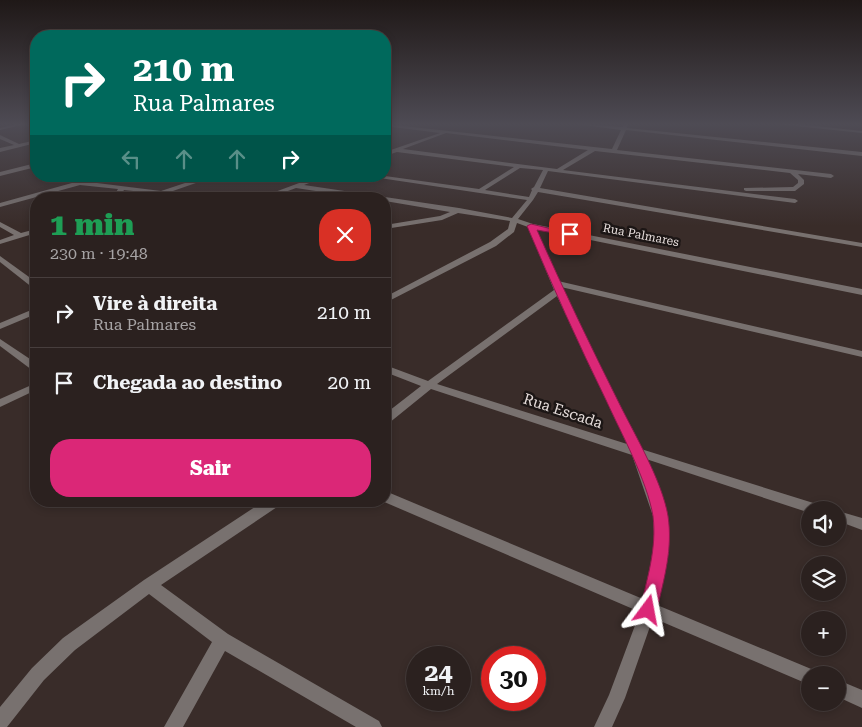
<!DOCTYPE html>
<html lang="pt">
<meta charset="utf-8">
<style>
:root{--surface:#2b211f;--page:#332928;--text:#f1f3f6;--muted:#a6a3a4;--line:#473e3d;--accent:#db2777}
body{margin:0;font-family:"Roboto Serif",serif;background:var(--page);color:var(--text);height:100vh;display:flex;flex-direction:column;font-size:19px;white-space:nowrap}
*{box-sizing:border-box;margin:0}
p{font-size:16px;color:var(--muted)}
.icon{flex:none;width:28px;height:28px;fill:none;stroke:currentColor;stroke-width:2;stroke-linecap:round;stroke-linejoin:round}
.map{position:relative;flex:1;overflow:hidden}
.details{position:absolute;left:30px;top:192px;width:361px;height:315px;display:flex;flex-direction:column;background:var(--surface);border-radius:20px;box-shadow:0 2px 8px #0003,0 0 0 1px var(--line)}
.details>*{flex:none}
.hud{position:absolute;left:30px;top:30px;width:361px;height:152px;border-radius:20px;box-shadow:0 2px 8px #0003,0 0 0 1px var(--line);background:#00695c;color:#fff;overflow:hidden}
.tools{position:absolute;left:801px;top:501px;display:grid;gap:10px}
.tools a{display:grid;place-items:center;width:45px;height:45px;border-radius:50%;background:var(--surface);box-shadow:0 2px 8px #0003,0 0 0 1px var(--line);font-size:25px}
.speed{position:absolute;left:406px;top:646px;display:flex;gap:10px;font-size:25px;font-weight:700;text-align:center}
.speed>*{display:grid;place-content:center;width:65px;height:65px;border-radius:50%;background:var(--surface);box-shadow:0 2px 8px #0003,0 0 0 1px var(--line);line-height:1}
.speed small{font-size:12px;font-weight:400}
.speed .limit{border:8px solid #d22;background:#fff;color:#111}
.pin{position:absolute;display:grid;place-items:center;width:42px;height:42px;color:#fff;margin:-21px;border-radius:10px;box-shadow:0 2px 8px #0006}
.me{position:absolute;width:55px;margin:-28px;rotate:13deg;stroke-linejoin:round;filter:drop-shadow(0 0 4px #0008)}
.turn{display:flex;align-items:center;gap:18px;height:105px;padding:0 20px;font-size:22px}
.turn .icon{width:65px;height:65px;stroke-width:2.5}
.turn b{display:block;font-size:35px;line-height:42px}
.lanes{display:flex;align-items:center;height:48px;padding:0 20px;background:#0003;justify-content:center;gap:25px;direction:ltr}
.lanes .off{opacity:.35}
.round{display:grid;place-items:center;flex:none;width:52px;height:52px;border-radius:20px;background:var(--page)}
.headline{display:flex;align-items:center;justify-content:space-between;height:85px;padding:0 20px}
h1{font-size:30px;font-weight:800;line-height:38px;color:#1e9e55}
.primary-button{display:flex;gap:10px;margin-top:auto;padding:10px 20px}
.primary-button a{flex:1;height:58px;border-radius:20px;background:var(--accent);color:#fff;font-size:20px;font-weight:800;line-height:58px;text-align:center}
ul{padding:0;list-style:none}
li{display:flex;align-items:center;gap:15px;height:70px;padding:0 20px;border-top:1px solid var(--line)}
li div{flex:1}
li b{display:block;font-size:19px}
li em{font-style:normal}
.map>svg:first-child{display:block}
</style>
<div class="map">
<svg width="862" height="727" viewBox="0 0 862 727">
<rect width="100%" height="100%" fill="#392c29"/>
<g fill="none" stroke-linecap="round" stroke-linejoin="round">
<!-- minor -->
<g fill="#78716f" fill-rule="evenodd">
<polygon points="16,124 26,124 0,130 0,128"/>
<path d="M 385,124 L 612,149 L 621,130 L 577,124 L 623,127 L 624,124 L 628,124 L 627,128 L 862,152 L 862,156 L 626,130 L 617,150 L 831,174 L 834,176 L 831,178 L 798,174 L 804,180 L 804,184 L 795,191 L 746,191 L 744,190 L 744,188 L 793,187 L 798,183 L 798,180 L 790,173 L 595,151 L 563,170 L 795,199 L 798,201 L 795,203 L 548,171 L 540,188 L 862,243 L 862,247 L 538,192 L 533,200 L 518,219 L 533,224 L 862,289 L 862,295 L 536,229 L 558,281 L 862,351 L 862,357 L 561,287 L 641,449 L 823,506 L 825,510 L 810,510 L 810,513 L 646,459 L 667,516 L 669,551 L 657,605 L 816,671 L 818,675 L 810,675 L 810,685 L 653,618 L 625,698 L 612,727 L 594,727 L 609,695 L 640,612 L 382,501 L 385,501 L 385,492 L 390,493 L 643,599 L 655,551 L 653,516 L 632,455 L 431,389 L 389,423 L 385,424 L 385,414 L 421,386 L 385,372 L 385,365 L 428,381 L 554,290 L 528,227 L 517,223 L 514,232 L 496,246 L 385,303 L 385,297 L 490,242 L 508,229 L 510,221 L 458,213 L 442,220 L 385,229 L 385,225 L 440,216 L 450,212 L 385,201 L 385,199 L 369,199 L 296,188 L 266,199 L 256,199 L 318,176 L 327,176 L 304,185 L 459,208 L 512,218 L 527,200 L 373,177 L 385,176 L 479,189 L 514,167 L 397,152 L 385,156 L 385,152 L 440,133 L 385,126 ZM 446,133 L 588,150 L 557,169 L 403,149 ZM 520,168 L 543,170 L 534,187 L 531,189 L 532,190 L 529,197 L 485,190 ZM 557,296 L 627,444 L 437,384 Z"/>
<polygon points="0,135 19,144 36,140 36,143 0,152 0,148 14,145 0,139"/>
<polygon points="36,163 36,167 0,176 0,172"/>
<polygon points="97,176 108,176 89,182 161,191 206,176 216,176 170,192 219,199 198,199 162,194 148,199 138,199 152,193 124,190 118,199 112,199 118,189 80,185 0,207 0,203"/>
<polygon points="0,222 21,233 36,229 36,233 0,244 0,240 14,235 0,227"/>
<polygon points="0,256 36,282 36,288 33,288 0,262"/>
<polygon points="36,308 36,314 0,329 0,323"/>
<polygon points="0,339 36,363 36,371 32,370 0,346"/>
<polygon points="36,383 36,390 0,407 0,399"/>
<polygon points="264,501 281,501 280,505 161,585 228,634 379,721 382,727 356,727 225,651 183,727 164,727 212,642 149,594 75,650 44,680 7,727 0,727 0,707 32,668 63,638 144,580"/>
<polygon points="838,511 862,518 862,530 838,521"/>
<polygon points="838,680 862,690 862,708 838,697"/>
</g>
<!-- tertiary -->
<polygon fill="#78716f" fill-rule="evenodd" points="777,124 797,124 862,131 862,133"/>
</g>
<!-- sky -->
<linearGradient id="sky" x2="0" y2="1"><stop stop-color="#1f1817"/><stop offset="0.55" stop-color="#4e4b54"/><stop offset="1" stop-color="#4e4b54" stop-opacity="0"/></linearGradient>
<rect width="862" height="226" fill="url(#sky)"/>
<!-- route -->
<path fill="#db2777" stroke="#8e194d" d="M 531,224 L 574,234 L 570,236 L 537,230 C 563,289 591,347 620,405 C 636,437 662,481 668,516 C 673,549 664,578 657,610 L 655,615 L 648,618 L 642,615 L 640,610 C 647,578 657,549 653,516 C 647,480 621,433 606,400 C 578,343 552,285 527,226 Z"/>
<g text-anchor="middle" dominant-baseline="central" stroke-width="5" stroke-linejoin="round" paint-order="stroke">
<!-- far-street labels -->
<g font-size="12" fill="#e5dcda" stroke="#1c1615">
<text transform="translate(641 235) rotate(11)">Rua Palmares</text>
</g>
<!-- street labels -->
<g font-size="15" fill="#e5dcda" stroke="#1c1615">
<text transform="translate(563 411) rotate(18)">Rua Escada</text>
</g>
</g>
</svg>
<div class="tools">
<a><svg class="icon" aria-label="sound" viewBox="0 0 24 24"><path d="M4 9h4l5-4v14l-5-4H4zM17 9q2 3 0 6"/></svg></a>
<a><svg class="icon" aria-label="layers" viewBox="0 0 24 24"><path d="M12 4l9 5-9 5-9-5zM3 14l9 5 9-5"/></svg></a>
<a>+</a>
<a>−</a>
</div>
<div class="speed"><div>24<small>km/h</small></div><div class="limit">30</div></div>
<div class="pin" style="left:570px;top:234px;background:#d93025"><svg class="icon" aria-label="arrive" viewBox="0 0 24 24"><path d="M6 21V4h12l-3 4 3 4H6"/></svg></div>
<svg class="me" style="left:648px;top:610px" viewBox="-20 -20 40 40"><path d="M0-17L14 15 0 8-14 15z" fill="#db2777" stroke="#fff" stroke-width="4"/></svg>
<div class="hud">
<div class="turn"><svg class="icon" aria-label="right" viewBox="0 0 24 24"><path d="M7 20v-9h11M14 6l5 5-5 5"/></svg><div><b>210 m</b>Rua Palmares</div></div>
<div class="lanes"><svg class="icon off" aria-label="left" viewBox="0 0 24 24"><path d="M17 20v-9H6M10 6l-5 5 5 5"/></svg><svg class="icon off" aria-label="ahead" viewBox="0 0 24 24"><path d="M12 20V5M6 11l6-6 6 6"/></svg><svg class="icon off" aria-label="ahead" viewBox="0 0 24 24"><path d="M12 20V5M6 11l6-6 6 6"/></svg><svg class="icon" aria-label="right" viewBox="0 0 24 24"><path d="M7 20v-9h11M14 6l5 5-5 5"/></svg></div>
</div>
<section class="details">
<div class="headline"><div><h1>1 min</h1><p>230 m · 19:48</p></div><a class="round" style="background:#d93025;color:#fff"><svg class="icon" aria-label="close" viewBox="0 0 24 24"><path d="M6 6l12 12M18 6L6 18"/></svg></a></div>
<ul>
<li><svg class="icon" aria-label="right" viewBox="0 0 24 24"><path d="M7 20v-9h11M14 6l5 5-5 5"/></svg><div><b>Vire à direita</b><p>Rua Palmares</p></div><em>210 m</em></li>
<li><svg class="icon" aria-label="arrive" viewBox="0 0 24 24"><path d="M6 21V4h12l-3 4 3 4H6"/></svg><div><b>Chegada ao destino</b></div><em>20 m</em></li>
</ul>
<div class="primary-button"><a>Sair</a></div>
</section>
</div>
